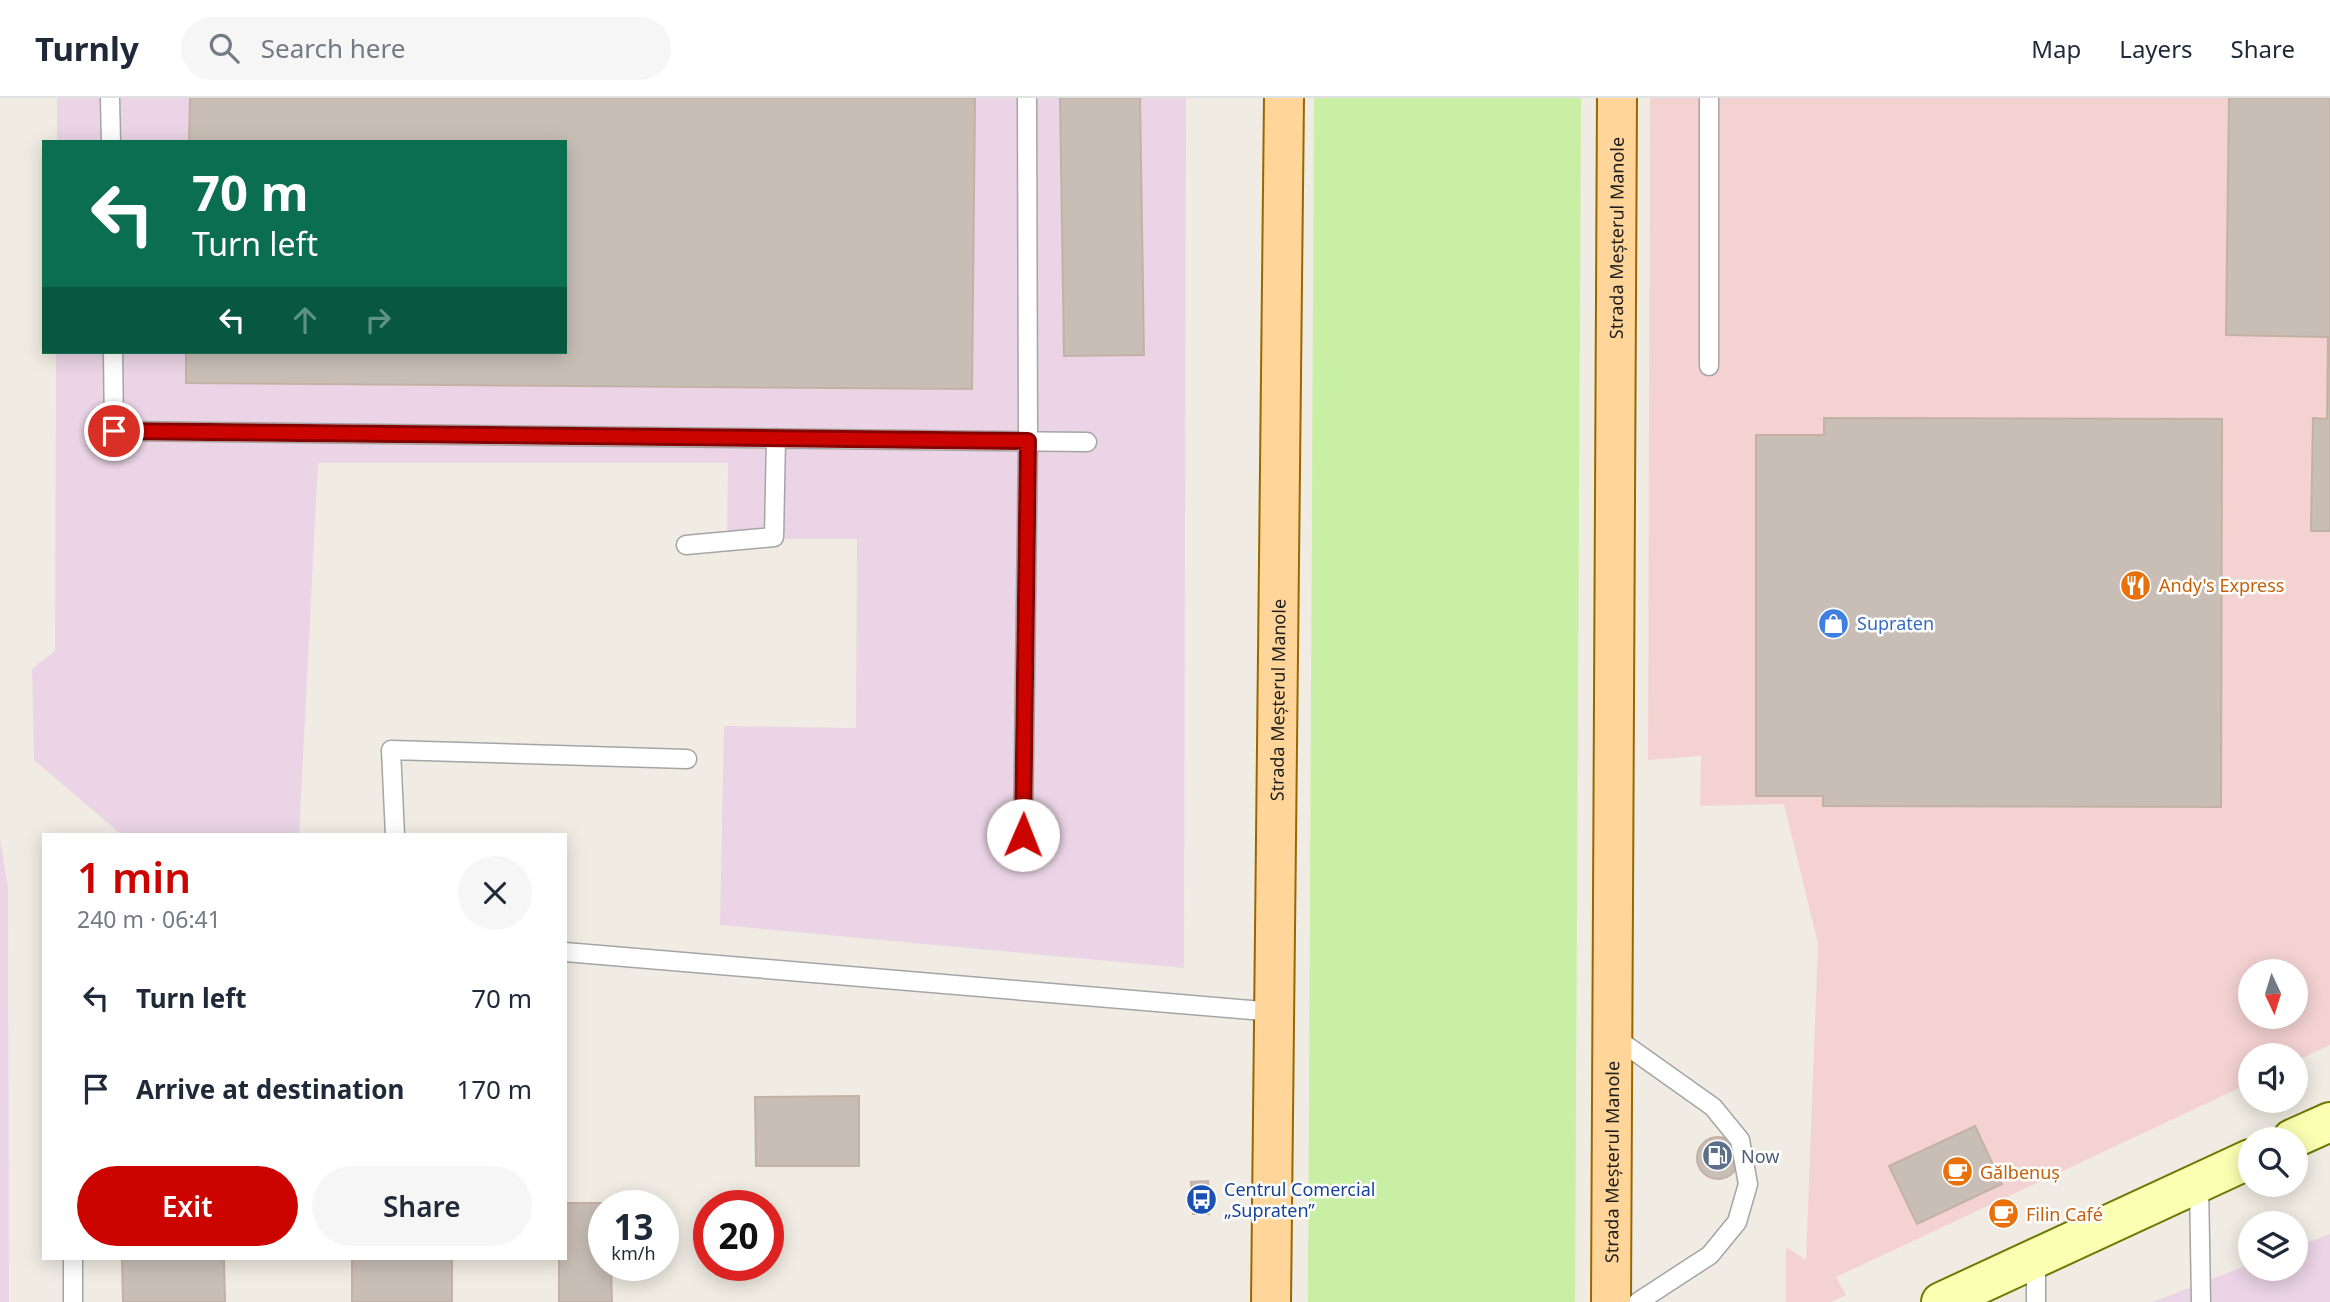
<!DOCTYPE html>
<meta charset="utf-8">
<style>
:root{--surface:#fff;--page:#f6f6f7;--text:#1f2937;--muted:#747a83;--line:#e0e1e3;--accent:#cc0400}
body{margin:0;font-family:"Noto Sans",sans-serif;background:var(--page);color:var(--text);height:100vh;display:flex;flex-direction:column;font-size:26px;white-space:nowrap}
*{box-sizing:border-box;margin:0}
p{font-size:23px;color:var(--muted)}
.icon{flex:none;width:38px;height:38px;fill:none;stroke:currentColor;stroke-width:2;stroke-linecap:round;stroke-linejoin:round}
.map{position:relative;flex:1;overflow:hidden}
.sheet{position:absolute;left:42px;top:735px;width:525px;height:427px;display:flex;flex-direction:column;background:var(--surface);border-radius:0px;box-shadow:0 4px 18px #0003}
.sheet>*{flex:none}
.banner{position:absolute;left:42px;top:42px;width:525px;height:214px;border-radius:0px;box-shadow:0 4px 18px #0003;background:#0b6e4f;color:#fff;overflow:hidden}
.needle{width:46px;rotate:176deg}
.controls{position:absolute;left:2238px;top:861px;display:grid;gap:14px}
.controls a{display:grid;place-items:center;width:70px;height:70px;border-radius:50%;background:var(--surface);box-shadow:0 4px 18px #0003;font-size:35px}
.speed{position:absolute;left:588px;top:1092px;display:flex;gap:14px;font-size:35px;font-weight:700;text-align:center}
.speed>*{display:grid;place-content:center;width:91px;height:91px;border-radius:50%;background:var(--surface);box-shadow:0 4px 18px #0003;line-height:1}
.speed small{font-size:18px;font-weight:400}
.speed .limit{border:10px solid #d22;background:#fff;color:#111}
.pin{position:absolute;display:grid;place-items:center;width:60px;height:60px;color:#fff;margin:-30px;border:4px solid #fff;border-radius:50%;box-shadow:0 2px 7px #0007}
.me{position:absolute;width:77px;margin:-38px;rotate:1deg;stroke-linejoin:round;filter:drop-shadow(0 0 5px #0008)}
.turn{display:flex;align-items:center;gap:24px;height:147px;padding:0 35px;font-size:32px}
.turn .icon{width:91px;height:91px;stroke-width:2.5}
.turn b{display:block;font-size:49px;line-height:60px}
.lanes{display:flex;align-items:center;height:66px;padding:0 35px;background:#0003;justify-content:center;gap:35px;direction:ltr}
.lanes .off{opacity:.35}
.round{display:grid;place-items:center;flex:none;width:74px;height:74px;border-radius:37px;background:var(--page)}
.headline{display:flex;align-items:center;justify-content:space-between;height:119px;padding:0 35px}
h1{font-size:42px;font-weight:600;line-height:52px;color:var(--accent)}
.primary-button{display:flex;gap:14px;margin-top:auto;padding:14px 35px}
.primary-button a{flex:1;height:80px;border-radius:42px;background:var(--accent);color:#fff;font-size:28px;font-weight:600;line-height:80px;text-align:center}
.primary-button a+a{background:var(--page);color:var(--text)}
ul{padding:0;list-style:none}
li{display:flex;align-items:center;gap:21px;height:91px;padding:0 35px}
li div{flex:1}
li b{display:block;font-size:26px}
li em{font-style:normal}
header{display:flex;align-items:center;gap:42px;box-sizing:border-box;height:98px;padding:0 35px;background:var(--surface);border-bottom:2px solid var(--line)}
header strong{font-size:33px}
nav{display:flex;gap:38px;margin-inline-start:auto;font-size:24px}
.search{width:490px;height:63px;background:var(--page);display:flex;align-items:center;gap:18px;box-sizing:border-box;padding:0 24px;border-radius:38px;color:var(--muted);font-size:26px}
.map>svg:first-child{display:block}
</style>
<header>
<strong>Turnly</strong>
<div class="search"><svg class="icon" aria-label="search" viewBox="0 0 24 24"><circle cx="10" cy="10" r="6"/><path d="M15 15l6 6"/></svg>Search here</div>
<nav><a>Map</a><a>Layers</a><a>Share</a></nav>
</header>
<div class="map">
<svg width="2330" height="1204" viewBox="0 0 2330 1204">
<rect width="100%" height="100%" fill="#f0ece3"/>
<!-- commercial -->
<path fill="#f3d2d1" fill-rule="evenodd" d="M 1650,0 L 2330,0 L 2330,947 L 2296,963 L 2296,957 L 2250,957 L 2250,985 L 1836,1179 L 1846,1197 L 1831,1204 L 1786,1204 L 1786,1149 L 1806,1162 L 1818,846 L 1784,706 L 1700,708 L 1701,658 L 1648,662 ZM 2250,873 L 2296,873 L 2296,919 L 2250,919 Z"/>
<!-- industrial -->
<g fill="#ead4e5">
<polygon points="57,0 1186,0 1184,870 720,827 724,628 856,630 857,441 727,441 728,365 318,365 299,737 122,737 34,662 32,571 55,553 56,254 565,254 565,44 57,44"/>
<polygon points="0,741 8,790 9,1204 0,1204"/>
<polygon points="2330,1136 2330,1204 2153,1204 2250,1166 2250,1171 2296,1171 2296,1149"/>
</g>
<!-- grass -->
<polygon fill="#c8efa4" points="1314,0 1581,0 1575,1204 1308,1204"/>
<!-- building -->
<g fill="#c8beb6" stroke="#c3b2a4" stroke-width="2">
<polygon points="190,0 975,0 972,291 186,285 186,254 565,254 565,44 189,44"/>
<polygon points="1060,0 1140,0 1144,257 1064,258"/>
<polygon points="2229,0 2330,0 2330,433 2311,433 2313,320 2327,321 2328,239 2226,237"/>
<polygon points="1824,320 2222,321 2221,709 1823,708 1823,698 1756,698 1756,337 1824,337"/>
<polygon points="859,998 859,1068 756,1068 755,999"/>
<polygon points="1975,1028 2002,1086 1917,1126 1889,1068"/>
<circle cx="1718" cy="1060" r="21"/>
<polygon points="1208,1083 1209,1116 1193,1116 1191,1084"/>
<polygon points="565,1105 609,1105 609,1108 604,1108 604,1167 611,1167 612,1204 559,1204 559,1160 565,1160"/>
<polygon points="122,1160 224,1160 225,1204 123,1204"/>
<rect x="352" y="1160" width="100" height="44"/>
</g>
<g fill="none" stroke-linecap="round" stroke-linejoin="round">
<defs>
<g id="lane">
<polyline points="110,0 111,44"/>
<polyline points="113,254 114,333 1087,344"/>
<polyline points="1709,268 1709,0"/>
<polyline points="686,447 774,439 776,340"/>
<polyline points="395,737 391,652 687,661"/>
<polyline points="1023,737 1028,343 1027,0"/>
<polyline points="565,854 1275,914"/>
<polyline points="1613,938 1713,1009 1740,1042 1748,1086 1737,1124 1710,1157 1638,1204"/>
<polyline points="2199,1085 2201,1204"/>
<polyline points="73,1204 73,1160"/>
<polyline points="2036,1204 2036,1160"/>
</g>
<g id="secondary">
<polyline points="2292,1041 2330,1024"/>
<polyline points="1941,1204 2250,1061"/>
</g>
<g id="primary">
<path id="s1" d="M 1271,1204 L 1284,0"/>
<path id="s2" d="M 1611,1204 L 1617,0"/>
</g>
</defs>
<!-- lane casing -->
<use href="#lane" stroke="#a5a5a5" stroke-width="21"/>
<!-- secondary casing -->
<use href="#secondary" stroke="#6b7a00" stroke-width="42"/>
<!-- primary casing -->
<use href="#primary" stroke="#986800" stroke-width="42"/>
<!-- lane -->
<use href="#lane" stroke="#fff" stroke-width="18"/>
<!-- secondary -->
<use href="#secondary" stroke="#faffb2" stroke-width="38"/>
<!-- primary -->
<use href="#primary" stroke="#ffd599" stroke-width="38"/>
</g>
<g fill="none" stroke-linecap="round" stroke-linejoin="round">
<defs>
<polyline id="route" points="114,333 1028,343 1023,737"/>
</defs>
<!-- route casing -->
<use href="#route" stroke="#850300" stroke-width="18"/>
<!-- route -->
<use href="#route" stroke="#cc0400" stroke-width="12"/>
</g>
<!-- icons -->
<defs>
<symbol id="restaurant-disc" viewBox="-11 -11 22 22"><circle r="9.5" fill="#e8710a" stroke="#fff"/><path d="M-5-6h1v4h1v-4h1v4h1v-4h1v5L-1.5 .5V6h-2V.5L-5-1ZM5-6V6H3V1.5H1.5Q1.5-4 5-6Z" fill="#fff"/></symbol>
<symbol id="shop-disc" viewBox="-11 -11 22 22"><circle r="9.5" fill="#3f7fe0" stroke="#fff"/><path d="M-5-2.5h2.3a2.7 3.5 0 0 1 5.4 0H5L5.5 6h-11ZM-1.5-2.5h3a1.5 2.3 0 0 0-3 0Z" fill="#fff"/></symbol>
<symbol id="fuel-disc" viewBox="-11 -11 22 22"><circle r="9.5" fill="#5c6f8a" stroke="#fff"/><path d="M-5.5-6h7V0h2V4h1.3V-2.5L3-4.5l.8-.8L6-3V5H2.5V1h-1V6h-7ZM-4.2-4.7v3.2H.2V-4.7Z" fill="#fff"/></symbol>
<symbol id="cafe-disc" viewBox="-11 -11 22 22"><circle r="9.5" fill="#e8710a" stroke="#fff"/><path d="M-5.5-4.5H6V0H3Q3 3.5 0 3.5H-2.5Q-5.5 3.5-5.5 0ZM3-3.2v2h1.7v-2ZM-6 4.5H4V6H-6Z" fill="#fff"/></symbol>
<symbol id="bus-disc" viewBox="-11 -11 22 22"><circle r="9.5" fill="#1a4fb4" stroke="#fff"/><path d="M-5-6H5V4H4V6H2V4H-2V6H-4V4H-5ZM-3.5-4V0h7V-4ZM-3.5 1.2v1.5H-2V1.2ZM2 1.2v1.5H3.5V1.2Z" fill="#fff"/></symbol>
</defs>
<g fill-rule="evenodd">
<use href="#restaurant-disc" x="2118" y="470" width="35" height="35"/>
<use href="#shop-disc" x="1816" y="508" width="35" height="35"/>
<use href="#fuel-disc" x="1700" y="1040" width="35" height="35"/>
<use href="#cafe-disc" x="1940" y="1056" width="35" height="35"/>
<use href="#bus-disc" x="1184" y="1084" width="35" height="35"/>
<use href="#cafe-disc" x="1986" y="1098" width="35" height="35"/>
</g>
<g text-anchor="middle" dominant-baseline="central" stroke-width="5" stroke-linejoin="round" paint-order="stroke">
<!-- street labels -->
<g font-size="18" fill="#1e1e1e" stroke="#fff">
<text stroke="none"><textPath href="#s2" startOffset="1064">Strada Meșterul Manole</textPath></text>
<text stroke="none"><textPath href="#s1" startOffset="602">Strada Meșterul Manole</textPath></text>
<text stroke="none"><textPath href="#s2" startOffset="140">Strada Meșterul Manole</textPath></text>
</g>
<!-- food labels -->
<g font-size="18" fill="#c56008" stroke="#fff" text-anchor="start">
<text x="2159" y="487">Andy's Express</text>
<text x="1980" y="1074">Gălbenuș</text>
<text x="2026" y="1116">Filin Café</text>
</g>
<!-- shop labels -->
<g font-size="18" fill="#366cbe" stroke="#fff" text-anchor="start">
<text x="1857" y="525">Supraten</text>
</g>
<!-- service labels -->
<g font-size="18" fill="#4e5e75" stroke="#fff" text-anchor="start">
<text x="1741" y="1058">Now</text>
</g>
<!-- transit labels -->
<g font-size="18" fill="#164399" stroke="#fff" text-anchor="start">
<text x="1224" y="1091">Centrul Comercial<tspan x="1224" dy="21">„Supraten”</tspan></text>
</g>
</g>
</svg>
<div class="controls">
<a><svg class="needle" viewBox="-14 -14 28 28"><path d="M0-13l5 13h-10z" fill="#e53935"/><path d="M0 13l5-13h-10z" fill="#747a83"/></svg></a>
<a><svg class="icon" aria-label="sound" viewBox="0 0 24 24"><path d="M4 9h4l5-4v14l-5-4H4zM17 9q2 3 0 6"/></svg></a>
<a><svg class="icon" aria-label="search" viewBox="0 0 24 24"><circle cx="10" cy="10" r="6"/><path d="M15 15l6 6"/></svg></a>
<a><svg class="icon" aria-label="layers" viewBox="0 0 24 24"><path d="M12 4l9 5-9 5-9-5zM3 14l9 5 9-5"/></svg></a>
</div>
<div class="speed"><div>13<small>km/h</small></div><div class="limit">20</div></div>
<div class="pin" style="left:114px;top:333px;background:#d93025"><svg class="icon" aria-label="arrive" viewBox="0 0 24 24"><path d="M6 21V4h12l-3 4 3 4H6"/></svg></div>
<svg class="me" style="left:1023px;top:737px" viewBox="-20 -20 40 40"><circle r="19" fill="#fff"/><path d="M0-13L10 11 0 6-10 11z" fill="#cc0400"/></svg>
<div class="banner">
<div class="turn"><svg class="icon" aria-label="left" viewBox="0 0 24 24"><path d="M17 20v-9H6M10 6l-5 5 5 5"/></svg><div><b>70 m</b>Turn left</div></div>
<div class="lanes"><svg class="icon" aria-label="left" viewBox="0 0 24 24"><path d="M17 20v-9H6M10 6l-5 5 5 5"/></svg><svg class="icon off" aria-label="ahead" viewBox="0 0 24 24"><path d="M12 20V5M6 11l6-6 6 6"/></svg><svg class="icon off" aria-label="right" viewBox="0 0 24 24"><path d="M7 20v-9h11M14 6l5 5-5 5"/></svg></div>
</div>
<section class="sheet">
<div class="headline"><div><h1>1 min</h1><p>240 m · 06:41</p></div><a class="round"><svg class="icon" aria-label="close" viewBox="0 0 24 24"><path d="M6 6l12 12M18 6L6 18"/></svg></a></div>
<ul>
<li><svg class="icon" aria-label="left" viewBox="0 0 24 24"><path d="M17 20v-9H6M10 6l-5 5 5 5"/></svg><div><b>Turn left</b></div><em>70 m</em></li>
<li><svg class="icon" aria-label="arrive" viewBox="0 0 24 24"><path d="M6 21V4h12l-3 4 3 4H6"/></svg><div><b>Arrive at destination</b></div><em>170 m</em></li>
</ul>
<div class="primary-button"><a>Exit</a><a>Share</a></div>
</section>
</div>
